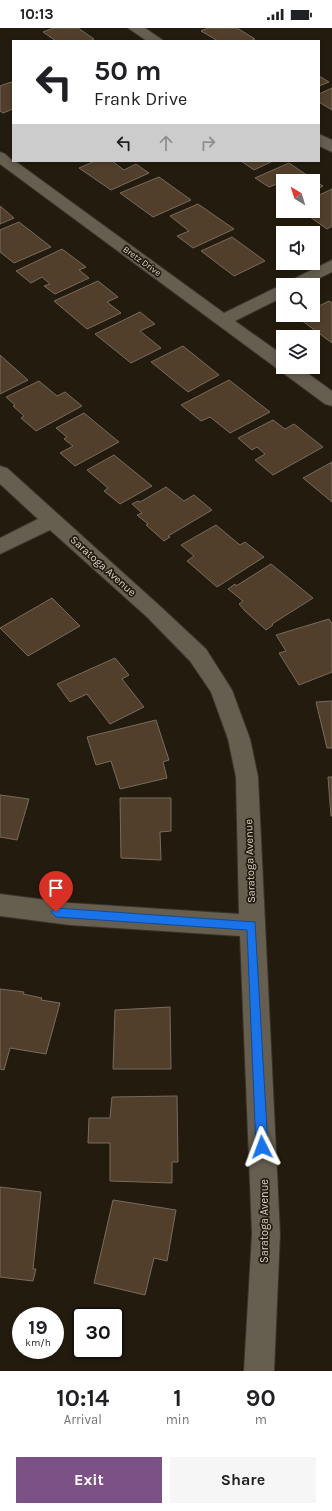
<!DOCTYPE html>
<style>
:root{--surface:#fff;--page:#f6f6f6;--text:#202124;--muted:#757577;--accent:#7c5185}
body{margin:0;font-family:Karla,sans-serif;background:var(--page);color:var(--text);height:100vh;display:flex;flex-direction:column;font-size:15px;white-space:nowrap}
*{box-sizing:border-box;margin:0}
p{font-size:13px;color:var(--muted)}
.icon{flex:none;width:22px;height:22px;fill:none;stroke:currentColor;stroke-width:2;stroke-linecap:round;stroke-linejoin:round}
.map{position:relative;height:1343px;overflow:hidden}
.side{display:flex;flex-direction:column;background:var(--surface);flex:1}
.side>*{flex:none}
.hud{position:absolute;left:12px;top:12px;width:308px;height:122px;border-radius:0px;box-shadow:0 2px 6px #0003;background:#fff;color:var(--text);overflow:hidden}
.needle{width:26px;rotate:322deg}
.tools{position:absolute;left:276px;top:146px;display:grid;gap:8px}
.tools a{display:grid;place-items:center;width:44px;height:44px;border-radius:0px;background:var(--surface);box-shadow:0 2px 6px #0003;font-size:20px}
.speed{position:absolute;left:12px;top:1279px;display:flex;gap:8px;font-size:20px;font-weight:700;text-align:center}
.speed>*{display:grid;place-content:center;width:52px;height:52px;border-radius:50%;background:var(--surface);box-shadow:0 2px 6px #0003;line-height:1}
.speed small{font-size:10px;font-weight:400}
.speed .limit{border:2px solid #111;border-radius:6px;background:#fff;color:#111}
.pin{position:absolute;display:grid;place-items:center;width:34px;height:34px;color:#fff;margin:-41px -17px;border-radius:50% 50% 50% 0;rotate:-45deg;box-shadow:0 0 4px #0007}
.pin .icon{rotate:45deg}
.me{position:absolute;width:44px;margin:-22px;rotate:357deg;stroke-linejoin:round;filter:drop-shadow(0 0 3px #0008)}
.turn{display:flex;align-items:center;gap:14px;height:84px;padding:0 16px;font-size:18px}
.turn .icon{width:52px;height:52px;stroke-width:2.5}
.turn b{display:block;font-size:28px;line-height:34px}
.lanes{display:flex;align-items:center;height:38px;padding:0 16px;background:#0003;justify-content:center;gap:20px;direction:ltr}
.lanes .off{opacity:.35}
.eta{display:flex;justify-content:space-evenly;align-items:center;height:68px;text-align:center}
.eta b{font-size:24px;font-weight:700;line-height:28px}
.action{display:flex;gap:8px;margin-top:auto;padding:8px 16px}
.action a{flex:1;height:46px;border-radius:0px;background:var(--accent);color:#fff;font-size:16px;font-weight:700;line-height:46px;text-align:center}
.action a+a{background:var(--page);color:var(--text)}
.status{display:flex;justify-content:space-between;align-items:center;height:28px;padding:0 20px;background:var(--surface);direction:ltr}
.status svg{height:11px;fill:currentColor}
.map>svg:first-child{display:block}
</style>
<div class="status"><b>10:13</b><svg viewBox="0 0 49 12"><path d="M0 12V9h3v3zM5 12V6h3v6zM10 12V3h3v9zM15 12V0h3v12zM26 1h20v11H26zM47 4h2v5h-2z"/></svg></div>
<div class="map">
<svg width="332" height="1343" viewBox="0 0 332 1343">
<rect width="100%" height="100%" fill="#231c0e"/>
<!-- building -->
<g fill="#513f2b" stroke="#786b5e">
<polygon points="54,0 78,0 94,11 89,13 56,13 43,4"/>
<polygon points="208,0 237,0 255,11 250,13 218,13 201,3"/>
<polygon points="319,48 329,54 319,58"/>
<polygon points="11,54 13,55 13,81 3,85 0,83 0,58"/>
<polygon points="332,60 332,82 319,74 319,66"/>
<polygon points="95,133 112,133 124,142 136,136 149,145 111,162 79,140"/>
<polygon points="241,133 273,133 254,142"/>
<polygon points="289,135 323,158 313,163 313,153 283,153 283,160 277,156 269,159 255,150"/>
<polygon points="159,149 191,172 153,189 120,165"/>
<polygon points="332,161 332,198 327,201 310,189 316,187 311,183 313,183 313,170"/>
<polygon points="198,176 234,201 193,220 177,208 189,203 170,188"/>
<polygon points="0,178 14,190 0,196"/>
<polygon points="19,194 51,219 14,235 0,224 0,202"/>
<polygon points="232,209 265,233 234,248 201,223"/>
<polygon points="62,221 86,239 79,242 89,250 55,266 44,258 50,256 42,249 31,255 16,243"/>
<polygon points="98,253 118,269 107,274 121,285 87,301 54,273"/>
<polygon points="329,273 332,275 332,315 297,289 301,287 313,287 313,281"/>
<polygon points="140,284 155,296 140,303 161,320 131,335 95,306"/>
<polygon points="183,318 219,347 188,364 151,334"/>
<polygon points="0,327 28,352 0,366"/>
<polygon points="229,352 270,384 230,405 210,389 201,393 181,377"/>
<polygon points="39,353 57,368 65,364 82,378 36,403 21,390 24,388 13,378 15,377 6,369"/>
<polygon points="84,385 119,414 75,438 60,425 73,418 64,411 67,409 56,400"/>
<polygon points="273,392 285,401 294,396 323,419 273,447 255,432 265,426 257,419 252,422 238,410"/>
<polygon points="114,427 152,458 120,476 104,463 108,460 87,442"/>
<polygon points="332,434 332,474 303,450"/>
<polygon points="166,459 184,473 194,467 212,482 168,508 170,509 164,513 146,497 148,496 137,487 142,485 132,476 138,473 140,474"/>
<polygon points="216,497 240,517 245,514 264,529 217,559 187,533 194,528 181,517"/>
<polygon points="271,536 313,570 272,596 273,597 266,602 245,583 239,576 243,573 228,561 235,556 236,558"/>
<polygon points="52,570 80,598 28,628 0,600"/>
<polygon points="329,591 332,596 332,644 299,657 279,625 286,623 276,607"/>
<polygon points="115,630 129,647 122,651 144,679 110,696 87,666 70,674 57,656"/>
<polygon points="332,673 332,720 327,720 316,674"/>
<polygon points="156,692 169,732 163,734 167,750 120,761 111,733 96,737 87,709"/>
<polygon points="328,749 332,749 332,788 331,788"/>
<polygon points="0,767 29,771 17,812 0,809"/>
<polygon points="120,770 171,770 171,803 160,804 161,832 121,830"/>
<polygon points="0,961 24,964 23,966 42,970 41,972 60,975 46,1026 10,1020 4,1042 0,1041"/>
<polygon points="170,979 171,1041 113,1041 115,982"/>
<polygon points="177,1068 178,1134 172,1134 172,1155 110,1153 110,1115 88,1115 89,1090 110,1090 112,1069"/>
<polygon points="0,1159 41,1164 33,1241 36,1241 33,1253 0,1249"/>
<polygon points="113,1172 176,1182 167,1233 154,1230 145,1267 94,1255"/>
</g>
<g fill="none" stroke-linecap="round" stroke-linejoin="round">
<defs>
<g id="minor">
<polygon points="128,0 145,0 164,13 147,13"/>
<polygon points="319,106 332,112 332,124 319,118"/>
<polygon points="0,124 5,126 13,133 15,133 224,285 332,232 332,244 305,257 283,257 283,269 235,293 283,327 283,339 299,339 332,363 332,378 325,376 0,136"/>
<polygon points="0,438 7,440 161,579 206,621 232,662 250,711 258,749 280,1206 274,1343 244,1343 252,1206 240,908 70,897 0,888 0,866 70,875 239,886 236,749 228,711 211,664 190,633 147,589 50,502 0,526 0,510 38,491 0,456"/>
</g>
</defs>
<!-- minor casing -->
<use href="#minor" stroke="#39332d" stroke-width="2"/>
<!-- minor -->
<use href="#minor" fill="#665e4f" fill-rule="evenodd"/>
</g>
<!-- route -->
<polygon fill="#1a73e8" stroke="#114b97" points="56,880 255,894 268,1119 266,1123 262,1125 258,1123 256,1119 247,902 56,889 51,884"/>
<g text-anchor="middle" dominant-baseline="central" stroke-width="3.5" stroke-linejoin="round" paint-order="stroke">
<!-- far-street labels -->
<g font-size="9" fill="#d9d4cc" stroke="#231c0e">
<text transform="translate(142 233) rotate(36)">Bretz Drive</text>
</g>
<!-- street labels -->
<g font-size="11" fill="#d9d4cc" stroke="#231c0e">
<text transform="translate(103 538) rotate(42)">Saratoga Avenue</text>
<text transform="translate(250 833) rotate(-92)">Saratoga Avenue</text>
<text transform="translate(264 1193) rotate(-90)">Saratoga Avenue</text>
</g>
</g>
</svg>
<div class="tools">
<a><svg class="needle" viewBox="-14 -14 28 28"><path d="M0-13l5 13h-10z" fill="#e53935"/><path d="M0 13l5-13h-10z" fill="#757577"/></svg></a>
<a><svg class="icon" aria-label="sound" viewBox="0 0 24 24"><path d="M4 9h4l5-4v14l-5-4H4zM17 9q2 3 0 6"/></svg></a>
<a><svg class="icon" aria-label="search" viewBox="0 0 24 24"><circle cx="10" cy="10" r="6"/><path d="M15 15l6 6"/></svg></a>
<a><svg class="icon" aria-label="layers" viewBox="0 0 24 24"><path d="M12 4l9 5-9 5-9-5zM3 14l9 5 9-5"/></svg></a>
</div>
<div class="speed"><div>19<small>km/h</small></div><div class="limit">30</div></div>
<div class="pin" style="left:56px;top:884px;background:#d93025"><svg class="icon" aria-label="arrive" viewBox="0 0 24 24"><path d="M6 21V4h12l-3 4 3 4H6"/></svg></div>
<svg class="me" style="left:262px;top:1119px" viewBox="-20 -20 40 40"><path d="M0-17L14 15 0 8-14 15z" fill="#1a73e8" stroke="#fff" stroke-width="4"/></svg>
<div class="hud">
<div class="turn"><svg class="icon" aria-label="left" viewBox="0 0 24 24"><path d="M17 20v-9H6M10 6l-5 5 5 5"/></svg><div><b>50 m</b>Frank Drive</div></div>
<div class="lanes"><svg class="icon" aria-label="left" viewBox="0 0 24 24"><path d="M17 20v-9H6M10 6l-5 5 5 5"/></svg><svg class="icon off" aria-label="ahead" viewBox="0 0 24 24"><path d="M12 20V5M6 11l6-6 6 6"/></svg><svg class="icon off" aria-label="right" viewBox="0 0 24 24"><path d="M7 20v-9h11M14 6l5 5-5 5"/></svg></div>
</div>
</div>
<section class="side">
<div class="eta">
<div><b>10:14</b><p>Arrival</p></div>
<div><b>1</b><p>min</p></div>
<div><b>90</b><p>m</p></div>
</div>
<div class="action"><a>Exit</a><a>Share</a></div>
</section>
